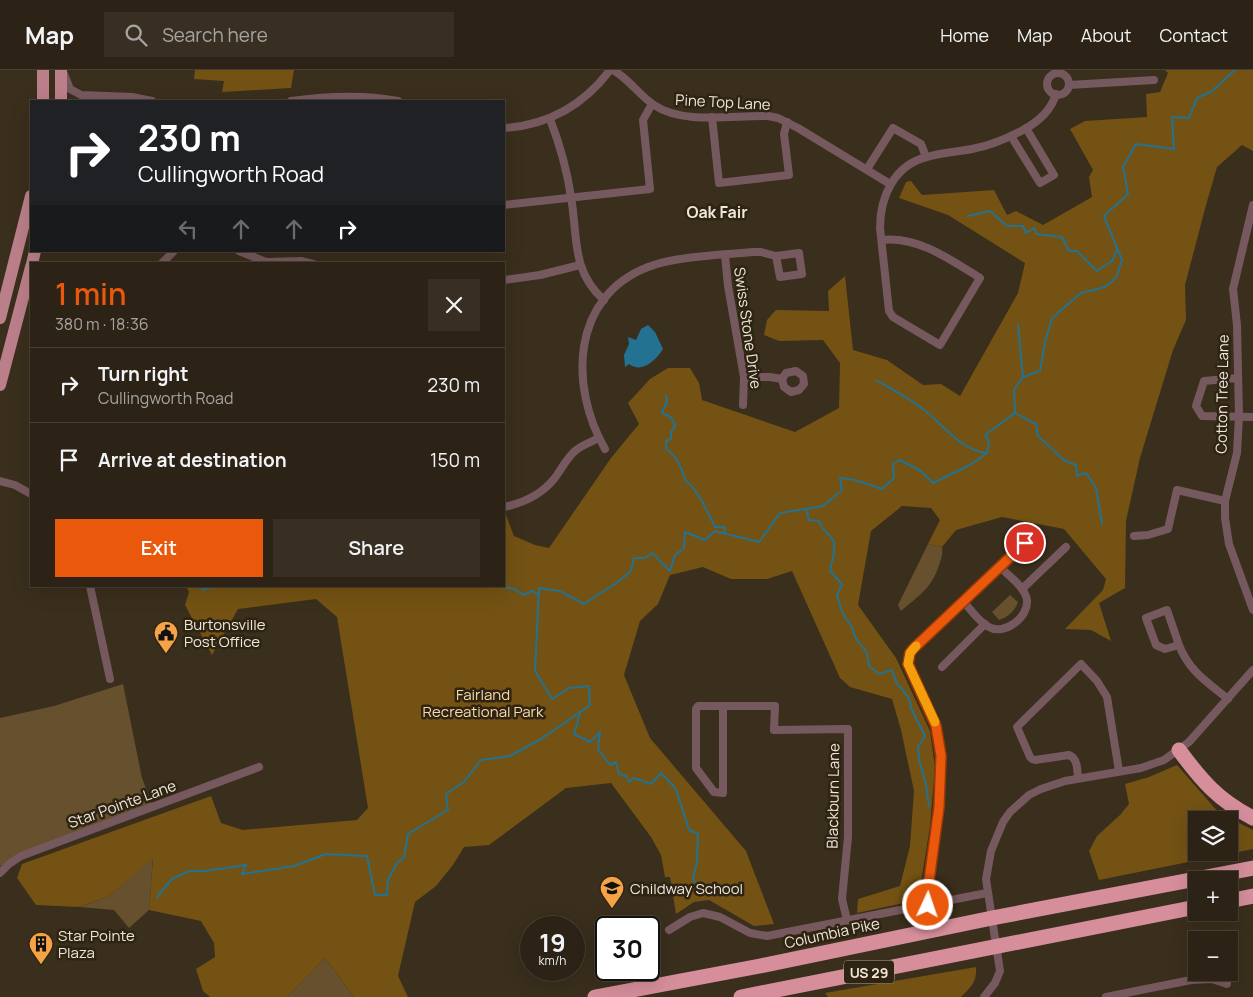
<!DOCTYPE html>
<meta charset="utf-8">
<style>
:root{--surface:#2c2215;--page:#382f22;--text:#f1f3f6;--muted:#a6a4a0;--line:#483f34;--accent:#ea580c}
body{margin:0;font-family:Manrope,sans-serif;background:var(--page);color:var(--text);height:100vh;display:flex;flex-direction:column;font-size:19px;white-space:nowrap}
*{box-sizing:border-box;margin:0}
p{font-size:16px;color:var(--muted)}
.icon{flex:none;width:28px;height:28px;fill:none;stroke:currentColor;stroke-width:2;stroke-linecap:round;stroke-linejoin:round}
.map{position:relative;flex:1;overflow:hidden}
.side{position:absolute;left:30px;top:192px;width:475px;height:325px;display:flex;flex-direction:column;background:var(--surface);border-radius:0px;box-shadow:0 5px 20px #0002,0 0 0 1px var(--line)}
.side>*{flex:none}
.hud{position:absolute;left:30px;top:30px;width:475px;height:152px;border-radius:0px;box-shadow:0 5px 20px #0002,0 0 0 1px var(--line);background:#202124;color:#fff;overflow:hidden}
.fabs{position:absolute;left:1188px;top:741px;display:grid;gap:10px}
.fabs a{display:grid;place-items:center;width:50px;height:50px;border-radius:0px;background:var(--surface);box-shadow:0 5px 20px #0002,0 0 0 1px var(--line);font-size:25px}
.speed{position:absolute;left:520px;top:846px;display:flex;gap:10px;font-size:25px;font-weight:700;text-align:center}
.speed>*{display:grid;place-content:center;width:65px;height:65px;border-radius:50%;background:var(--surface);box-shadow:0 5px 20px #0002,0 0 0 1px var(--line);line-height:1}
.speed small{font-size:12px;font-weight:400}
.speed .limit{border:2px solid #111;border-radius:8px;background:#fff;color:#111}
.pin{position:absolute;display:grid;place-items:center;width:42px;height:42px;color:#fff;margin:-21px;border:2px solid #fff;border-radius:50%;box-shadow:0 1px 5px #0007}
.me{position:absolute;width:55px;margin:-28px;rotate:3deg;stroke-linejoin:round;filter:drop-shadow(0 0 4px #0008)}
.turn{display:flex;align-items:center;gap:18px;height:105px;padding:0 25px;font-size:22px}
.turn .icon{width:65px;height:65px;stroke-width:2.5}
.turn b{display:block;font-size:35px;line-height:42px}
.lanes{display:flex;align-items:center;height:48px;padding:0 25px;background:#0003;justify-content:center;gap:25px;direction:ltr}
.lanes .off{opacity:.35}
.round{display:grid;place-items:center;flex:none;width:52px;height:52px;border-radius:0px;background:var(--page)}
.headline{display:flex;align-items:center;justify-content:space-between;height:85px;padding:0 25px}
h1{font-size:30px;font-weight:600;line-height:38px;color:var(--accent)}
.primary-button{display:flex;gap:10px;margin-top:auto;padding:10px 25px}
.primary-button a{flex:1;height:58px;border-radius:0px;background:var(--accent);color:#fff;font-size:20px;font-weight:600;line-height:58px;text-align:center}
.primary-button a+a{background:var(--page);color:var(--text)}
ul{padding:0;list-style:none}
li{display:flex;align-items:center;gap:15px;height:75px;padding:0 25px;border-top:1px solid var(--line)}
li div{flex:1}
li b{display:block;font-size:19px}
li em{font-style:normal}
header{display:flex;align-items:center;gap:30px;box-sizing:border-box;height:70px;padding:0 25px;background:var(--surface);border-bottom:1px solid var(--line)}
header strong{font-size:24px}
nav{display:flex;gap:28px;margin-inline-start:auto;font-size:18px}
.search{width:350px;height:45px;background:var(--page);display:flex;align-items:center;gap:12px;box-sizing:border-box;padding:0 18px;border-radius:0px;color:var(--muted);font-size:19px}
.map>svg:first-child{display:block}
</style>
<header>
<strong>Map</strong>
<div class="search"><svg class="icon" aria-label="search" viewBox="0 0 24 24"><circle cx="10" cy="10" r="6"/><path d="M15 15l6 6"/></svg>Search here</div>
<nav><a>Home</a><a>Map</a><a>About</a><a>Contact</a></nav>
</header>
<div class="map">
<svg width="1253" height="927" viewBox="0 0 1253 927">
<rect width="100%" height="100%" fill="#3a2e1c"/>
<!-- green -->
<g fill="#66502d">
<path d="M 928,474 L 942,477 C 943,483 942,487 940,492 C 933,517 920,525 901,541 L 898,535 Z"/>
<path d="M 1010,525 L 1018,532 C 1015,541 1008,547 999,550 L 992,542 Z"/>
<polygon points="123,614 142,708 153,737 0,796 0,648 54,636"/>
<polygon points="153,787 149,840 129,858 114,840 79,837 109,826"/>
<polygon points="325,888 354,927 287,927"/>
</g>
<!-- forest -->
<g fill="#735213" fill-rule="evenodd">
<polygon points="195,0 294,0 291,18 222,22 224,11 194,9"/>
<polygon points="1165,0 1253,0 1253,81 1242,75 1217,97 1206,135 1185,215 1186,250 1173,280 1140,388 1126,451 1125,518 1099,533 1111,571 1091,560 1065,559 1103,520 1106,509 1064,459 1002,447 956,460 942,477 928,474 940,450 931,438 902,436 871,461 858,535 896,588 930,661 935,697 930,756 919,825 913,831 857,843 858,829 900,816 910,776 914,721 901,660 892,629 850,617 840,608 792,501 767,509 731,509 703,497 670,505 658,534 640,551 624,605 650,668 746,781 774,854 754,856 709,830 694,832 676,844 670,807 665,807 661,785 651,767 611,713 566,718 489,775 464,777 453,795 436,816 415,832 398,906 408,927 354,927 325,888 287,927 210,927 203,921 196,899 215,887 214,873 201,851 149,840 153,788 109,826 79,837 36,835 17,808 22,794 211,726 221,753 243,760 357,750 368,738 337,547 316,529 238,539 212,585 185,535 189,522 186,516 504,516 504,446 506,445 514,466 535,475 549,478 611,388 639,354 628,333 650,309 668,298 690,298 699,313 702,330 795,362 839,338 840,293 823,270 779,271 764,265 767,250 776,240 829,241 828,221 845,206 853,280 887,290 923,315 941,314 960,326 1018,223 1025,193 948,145 899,128 906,112 911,111 922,125 994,120 1007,145 1016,141 1043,155 1092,127 1089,107 1093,100 1070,59 1085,51 1147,47 1146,24 1160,22 1168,3"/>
<path d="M 1177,695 L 1219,743 L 1253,760 L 1253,779 L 1099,810 L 1089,781 L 1097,766 L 1120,745 L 1129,734 L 1125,714 L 1149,707 ZM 1196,750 L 1229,750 L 1229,782 L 1196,782 Z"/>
<path d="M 976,897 C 977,912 971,917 961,927 L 828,927 L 825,923 Z"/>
</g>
<!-- water -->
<path fill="#247291" d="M 648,255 L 655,262 L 663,279 C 656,290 642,304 629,294 L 625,297 L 624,285 L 629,274 L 628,267 L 636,270 L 641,259 Z"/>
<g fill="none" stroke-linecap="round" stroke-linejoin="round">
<!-- stream -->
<g stroke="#247291" stroke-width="2">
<polyline points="968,146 990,141 1007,156 1023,156 1026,163 1034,158 1037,164 1062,167 1069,181 1077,181 1097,201 1112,191 1117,180"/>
<polyline points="1018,255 1023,307 1040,301 1045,272 1052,248 1081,223 1105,217 1116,208 1122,190 1104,146 1128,124 1123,97 1136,74 1174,79 1172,47 1189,48 1197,28 1212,21 1235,0"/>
<polyline points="1023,307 1014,320 1015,343 1036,354 1038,366 1065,391 1076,395 1077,406 1086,403 1096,418 1102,454"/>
<path d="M 876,310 C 892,319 909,328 923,339 C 943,354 958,378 985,383"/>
<path d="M 666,325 L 667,331 L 662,343 L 671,347 L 675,356 L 671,362 L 671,369 L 666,371 L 666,379 C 676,385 682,399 685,410 C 696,417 709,444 715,457 L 725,457 L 724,463"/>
<path d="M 806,439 L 809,450 L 819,451 C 823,462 829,463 833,470 C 837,479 831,492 830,501 L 842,514 L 837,526 L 843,544 L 852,557 L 855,567 L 867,583 L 869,596 L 879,604 L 892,600 L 896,612 L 909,628 L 911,638 L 925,666 L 918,677 L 919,690 L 926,714 L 929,736"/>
<polyline points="497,516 515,519 523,525 532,521 539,525"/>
<polyline points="202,520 215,516"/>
<polyline points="580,643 574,664 590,672 600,662 598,679 610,695 616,692 619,704 626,706 629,712 634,708 651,714 661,703 676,719 689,760 698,764 697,791 693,809 697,815"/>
<polyline points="157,827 172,809 189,801 205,801 246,795 242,804 294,796 326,784 367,786 375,825 387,825 388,810 397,793 404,787 408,764 448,740 446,724 464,712 481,690 510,686 541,669 590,635 589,616 569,618 552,629 535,601 539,518 560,521 584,534 618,512 631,501 634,488 645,488 652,483 670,501 675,485 684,478 685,462 705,470 715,461 759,472 780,443 823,436 842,420 840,408 855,410 882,419 894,408 893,394 900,390 921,401 933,413 970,395 987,383 989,372 985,365 1015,343"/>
</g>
<!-- street -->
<g stroke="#76595e" stroke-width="8">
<path d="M 613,0 C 629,9 639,25 654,35 C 683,55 733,45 768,46 L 778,48 L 798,58 L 890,114"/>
<circle cx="1058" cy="14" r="11"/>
<polyline points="64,4 70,19 81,25 132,27 152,31"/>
<polyline points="1069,15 1154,10"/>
<path d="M 291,31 C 327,26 362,24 398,31"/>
<polyline points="712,47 719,113 789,105 784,64 787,52"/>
<path d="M 550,49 C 560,75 567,100 571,127 C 578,167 571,201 604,230"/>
<path d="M 504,58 C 549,55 583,36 610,0"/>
<polyline points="1011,66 1040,113 1054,105 1026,58"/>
<polyline points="867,99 893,58 921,74 926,87"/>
<polyline points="504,135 650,119 643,50 652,34"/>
<polyline points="1253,135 1233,219 1237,255 1239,346 1237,383 1225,431 1225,448 1229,474 1253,540"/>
<path d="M 882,170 C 918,166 951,190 980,208 L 940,275 L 893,247 L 889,241 L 880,158 C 880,127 894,95 927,87 C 943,82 960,82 976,78 C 993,75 1008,68 1023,60 C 1038,52 1051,41 1056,24"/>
<polyline points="239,181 266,192 301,191 313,194"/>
<polyline points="725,185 728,216 744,307 743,335"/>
<polyline points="161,194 174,181"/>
<polyline points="504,210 540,205 580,195"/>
<polyline points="744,307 770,307 782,309 784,317 791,322 799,320 804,314 803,306 796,301 786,303 782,309"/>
<polyline points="1238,308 1204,311 1196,336 1202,346 1253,347"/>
<path d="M 605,379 C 569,316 571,227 648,197 C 676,186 724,185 754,182 L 761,182 L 776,186 L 799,183 L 802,204 L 780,207 L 776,186"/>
<polyline points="0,411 15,415 31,424"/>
<path d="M 504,437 C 523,433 541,425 554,409 C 561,400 566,389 575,381 C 582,375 591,372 599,368"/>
<polyline points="1134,466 1148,465 1168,459 1177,420 1225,431"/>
<polyline points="90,516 110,609"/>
<polyline points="1022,519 1066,477"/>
<path d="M 964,532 C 971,540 979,552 989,557 C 1004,566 1029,547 1027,530 C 1025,517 1009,506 1000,497"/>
<path d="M 1179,575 L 1167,540 L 1146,548 L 1156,575 L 1165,579 L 1179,575 C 1189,601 1207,612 1228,629"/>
<polyline points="942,597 985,554"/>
<polyline points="723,636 698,636 696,639 696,698 714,722 723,723 723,636 775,636 774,660 848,659 848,767 842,829 847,850"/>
<path d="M 1078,708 C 1077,699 1078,689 1069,685 L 1035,690 L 1032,689 L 1030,687 L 1017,657 L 1081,594 L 1097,611 L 1107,627 L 1119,701"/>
<polyline points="0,803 9,794 21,786 259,697"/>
<polyline points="928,835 928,818 939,737 941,686 936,656 908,594 910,583 913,579 1037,460"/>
<polyline points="669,860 690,847 703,843 720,847 750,863 767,866 987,823"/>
<polyline points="984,927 995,913 1000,901 986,809 991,781 1003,752 1010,742 1029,725 1041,719 1065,711 1141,698 1164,690 1189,672 1253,600"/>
<polyline points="1106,927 1191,910 1212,909 1227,914"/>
</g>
<!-- primary -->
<g stroke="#bb7f8a" stroke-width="12">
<polyline points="43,0 43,31"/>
<polyline points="61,0 61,31"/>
<polyline points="32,194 35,181"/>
<polyline points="0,248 31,126"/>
<polyline points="0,315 31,197"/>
</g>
<!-- highway -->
<g stroke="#d68e9b" stroke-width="15">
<path d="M 1179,680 C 1202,711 1218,730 1253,748"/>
<polyline points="1229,831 1253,826"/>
<polyline points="595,927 760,896 992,848 1253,798"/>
<polyline points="741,927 1196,837"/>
</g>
</g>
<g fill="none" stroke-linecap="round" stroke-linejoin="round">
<defs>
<polyline id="route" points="928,835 928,818 939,737 941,686 936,656 908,594 910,583 913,579 1025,473"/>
</defs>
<!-- route casing -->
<use href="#route" stroke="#983908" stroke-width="12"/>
<!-- route -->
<use href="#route" stroke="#ea580c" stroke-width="9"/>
<!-- slow -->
<polyline stroke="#f59e0b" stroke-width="9" points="916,576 910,583 908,594 935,652"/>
</g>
<!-- icons -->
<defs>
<symbol id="civic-pin" viewBox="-11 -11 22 30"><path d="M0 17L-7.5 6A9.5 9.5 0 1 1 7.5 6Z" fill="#f5a346" stroke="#2f2412"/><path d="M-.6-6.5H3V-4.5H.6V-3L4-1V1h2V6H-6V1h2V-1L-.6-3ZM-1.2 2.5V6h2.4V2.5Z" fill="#111"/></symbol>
<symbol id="school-pin" viewBox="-11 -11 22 30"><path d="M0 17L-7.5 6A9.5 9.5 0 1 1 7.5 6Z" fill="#f5a346" stroke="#2f2412"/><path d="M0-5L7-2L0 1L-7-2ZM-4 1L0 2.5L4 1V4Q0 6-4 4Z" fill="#111"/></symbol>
<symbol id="building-pin" viewBox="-11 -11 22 30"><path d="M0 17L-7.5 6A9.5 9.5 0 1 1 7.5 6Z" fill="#f5a346" stroke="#2f2412"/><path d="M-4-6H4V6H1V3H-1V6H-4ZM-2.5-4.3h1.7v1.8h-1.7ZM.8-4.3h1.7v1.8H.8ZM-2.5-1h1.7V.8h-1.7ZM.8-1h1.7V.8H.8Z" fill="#111"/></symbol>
</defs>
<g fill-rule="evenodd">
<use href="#civic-pin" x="152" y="549" width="28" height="38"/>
<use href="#school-pin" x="598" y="804" width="28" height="38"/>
<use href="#building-pin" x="27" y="860" width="28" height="38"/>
</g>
<g text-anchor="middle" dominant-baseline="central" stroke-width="5" stroke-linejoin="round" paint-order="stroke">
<!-- shield labels -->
<rect fill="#2f2412" stroke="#b5ac9f" stroke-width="1" x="844" y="890.5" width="50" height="23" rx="4"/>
<g font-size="14" font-weight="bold" fill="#eee7dc">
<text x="869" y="902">US 29</text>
</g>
<!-- street labels -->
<g font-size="15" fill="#eee7dc" stroke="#2f2412">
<text transform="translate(723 32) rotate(3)">Pine Top Lane</text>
<text transform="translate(748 258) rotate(82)">Swiss Stone Drive</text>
<text transform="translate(1222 324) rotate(-89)">Cotton Tree Lane</text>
<text transform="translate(833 726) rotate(-89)">Blackburn Lane</text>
<text transform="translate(122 734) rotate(-20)">Star Pointe Lane</text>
<text transform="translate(832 863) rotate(-12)">Columbia Pike</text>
</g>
<!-- poi labels -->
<g font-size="15" fill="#eee7dc" stroke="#2f2412" text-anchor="start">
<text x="184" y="554">Burtonsville<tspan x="184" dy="17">Post Office</tspan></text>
<text x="630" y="818">Childway School</text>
<text x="58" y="865">Star Pointe<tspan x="58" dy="17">Plaza</tspan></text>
</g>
<!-- park labels -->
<g font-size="15" fill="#f9daab" stroke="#2f2412">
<text x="483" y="624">Fairland<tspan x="483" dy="17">Recreational Park</tspan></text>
</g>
<!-- neighbourhood labels -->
<g font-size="16" font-weight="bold" fill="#eee7dc" stroke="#2f2412">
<text x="717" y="142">Oak Fair</text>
</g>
</g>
</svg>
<div class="fabs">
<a><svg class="icon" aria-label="layers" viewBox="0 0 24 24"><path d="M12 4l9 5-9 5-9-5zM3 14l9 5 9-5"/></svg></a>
<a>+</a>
<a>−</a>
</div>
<div class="speed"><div>19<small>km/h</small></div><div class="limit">30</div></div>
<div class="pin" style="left:1025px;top:473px;background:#d93025"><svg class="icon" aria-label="arrive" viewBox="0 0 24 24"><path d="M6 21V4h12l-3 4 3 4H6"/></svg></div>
<svg class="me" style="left:928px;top:835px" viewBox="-20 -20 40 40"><circle r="17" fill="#ea580c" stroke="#fff" stroke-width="3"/><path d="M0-11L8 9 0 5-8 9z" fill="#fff"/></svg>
<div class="hud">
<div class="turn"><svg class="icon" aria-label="right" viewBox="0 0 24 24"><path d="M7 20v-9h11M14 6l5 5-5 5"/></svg><div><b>230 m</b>Cullingworth Road</div></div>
<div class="lanes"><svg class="icon off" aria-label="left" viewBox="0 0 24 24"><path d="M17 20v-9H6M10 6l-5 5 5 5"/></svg><svg class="icon off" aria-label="ahead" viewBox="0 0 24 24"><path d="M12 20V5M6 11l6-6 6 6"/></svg><svg class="icon off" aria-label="ahead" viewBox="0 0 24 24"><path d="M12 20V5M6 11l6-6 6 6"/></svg><svg class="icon" aria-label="right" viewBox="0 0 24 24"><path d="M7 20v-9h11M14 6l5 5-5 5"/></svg></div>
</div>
<section class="side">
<div class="headline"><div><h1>1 min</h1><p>380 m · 18:36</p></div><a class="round"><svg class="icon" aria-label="close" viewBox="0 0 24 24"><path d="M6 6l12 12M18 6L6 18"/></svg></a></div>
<ul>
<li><svg class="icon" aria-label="right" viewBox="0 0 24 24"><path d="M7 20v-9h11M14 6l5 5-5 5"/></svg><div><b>Turn right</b><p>Cullingworth Road</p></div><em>230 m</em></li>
<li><svg class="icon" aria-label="arrive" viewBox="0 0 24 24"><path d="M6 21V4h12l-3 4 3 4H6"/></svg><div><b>Arrive at destination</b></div><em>150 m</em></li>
</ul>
<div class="primary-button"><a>Exit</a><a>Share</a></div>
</section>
</div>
